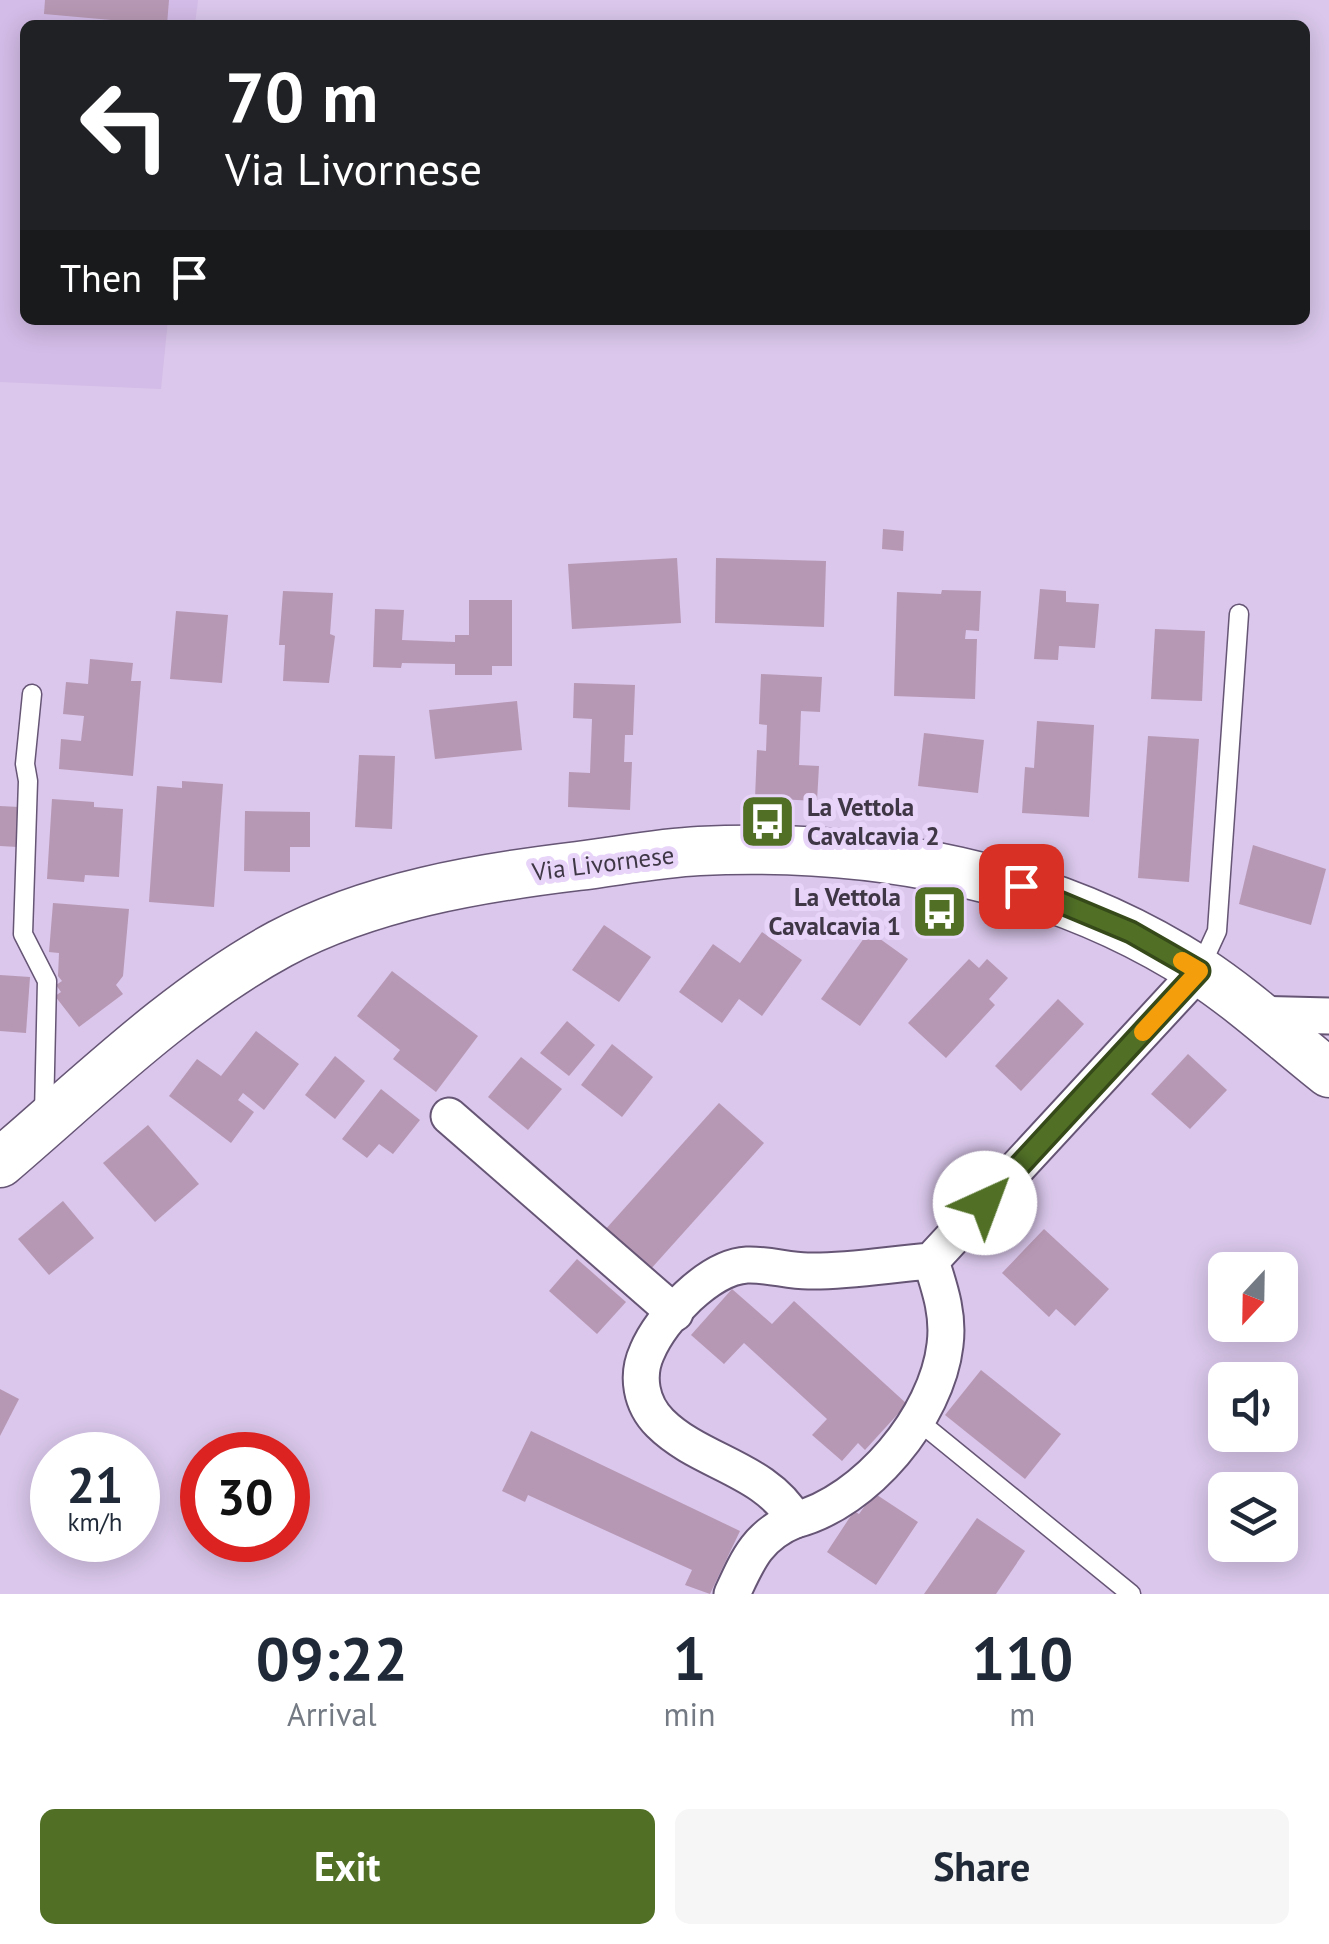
<!DOCTYPE html>
<style>
:root{--surface:#fff;--page:#f6f6f7;--text:#1f2937;--muted:#747a83;--accent:#517026}
body{margin:0;font-family:"PT Sans",sans-serif;background:var(--page);color:var(--text);height:100vh;display:flex;flex-direction:column;font-size:38px;white-space:nowrap}
*{box-sizing:border-box;margin:0}
p{font-size:32px;color:var(--muted)}
.icon{flex:none;width:55px;height:55px;fill:none;stroke:currentColor;stroke-width:2;stroke-linecap:round;stroke-linejoin:round}
.map{position:relative;height:1594px;overflow:hidden}
.panel{display:flex;flex-direction:column;background:var(--surface);flex:1}
.panel>*{flex:none}
.top-card{position:absolute;left:20px;top:20px;width:1290px;height:305px;border-radius:15px;box-shadow:0 5px 25px #0003;background:#202124;color:#fff;overflow:hidden}
.needle{width:65px;rotate:202deg}
.buttons{position:absolute;left:1208px;top:1252px;display:grid;gap:20px}
.buttons a{display:grid;place-items:center;width:90px;height:90px;border-radius:15px;background:var(--surface);box-shadow:0 5px 25px #0003;font-size:50px}
.speed{position:absolute;left:30px;top:1432px;display:flex;gap:20px;font-size:50px;font-weight:700;text-align:center}
.speed>*{display:grid;place-content:center;width:130px;height:130px;border-radius:50%;background:var(--surface);box-shadow:0 5px 25px #0003;line-height:1}
.speed small{font-size:25px;font-weight:400}
.speed .limit{border:15px solid #d22;background:#fff;color:#111}
.pin{position:absolute;display:grid;place-items:center;width:85px;height:85px;color:#fff;margin:-42px;border-radius:20px;box-shadow:0 5px 15px #0006}
.me{position:absolute;width:110px;margin:-55px;rotate:43deg;stroke-linejoin:round;filter:drop-shadow(0 0 8px #0008)}
.turn{display:flex;align-items:center;gap:35px;height:210px;padding:0 40px;font-size:45px}
.turn .icon{width:130px;height:130px;stroke-width:2.5}
.turn b{display:block;font-size:70px;line-height:85px}
.then{display:flex;align-items:center;height:95px;padding:0 40px;background:#0003;gap:20px;font-size:38px}
.eta{display:flex;justify-content:space-evenly;align-items:center;height:170px;text-align:center}
.eta b{font-size:60px;font-weight:800;line-height:70px}
.cta{display:flex;gap:20px;margin-top:auto;padding:20px 40px}
.cta a{flex:1;height:115px;border-radius:15px;background:var(--accent);color:#fff;font-size:40px;font-weight:800;line-height:115px;text-align:center}
.cta a+a{background:var(--page);color:var(--text)}
.map>svg:first-child{display:block}
</style>
<div class="map">
<svg width="1329" height="1594" viewBox="0 0 1329 1594">
<rect width="100%" height="100%" fill="#dac7eb"/>
<!-- built -->
<polygon fill="#d3bce7" points="0,0 198,0 195,25 25,25 25,320 168,320 161,389 0,382"/>
<!-- building -->
<g fill="#b798b4">
<polygon points="45,0 169,0 167,25 44,14"/>
<polygon points="883,529 904,531 903,551 882,549"/>
<polygon points="677,558 681,623 572,629 568,564"/>
<polygon points="716,558 826,561 824,627 715,623"/>
<polygon points="1040,589 1066,591 1066,602 1099,604 1095,648 1059,646 1058,660 1034,659"/>
<polygon points="942,590 981,591 979,631 966,630 965,639 977,639 975,699 894,696 897,592 941,594"/>
<polygon points="283,591 333,593 330,634 335,636 329,683 283,681 285,645 279,645"/>
<polygon points="469,600 512,600 512,666 492,666 492,675 455,675 455,664 402,663 401,668 373,667 375,609 404,610 402,640 455,642 455,635 469,635"/>
<polygon points="176,611 228,615 222,683 170,679"/>
<polygon points="1155,629 1205,631 1202,701 1151,699"/>
<polygon points="90,659 133,663 131,681 141,681 133,776 59,769 61,739 81,741 84,716 63,714 66,682 88,684"/>
<polygon points="761,674 822,677 820,712 801,711 799,765 819,766 817,801 755,798 757,750 766,751 767,725 759,724"/>
<polygon points="574,683 635,685 633,735 625,735 624,762 632,762 630,810 568,807 569,772 590,773 592,719 573,718"/>
<polygon points="517,701 522,750 435,759 429,710"/>
<polygon points="1037,721 1094,725 1089,817 1022,813 1025,767 1034,768"/>
<polygon points="924,733 984,740 978,793 918,786"/>
<polygon points="1148,736 1199,739 1189,882 1138,878"/>
<polygon points="359,755 395,756 392,829 355,827"/>
<polygon points="182,781 223,784 214,907 149,902 157,786 182,788"/>
<polygon points="52,799 94,802 94,807 123,809 119,877 85,875 84,882 47,879"/>
<polygon points="0,806 19,807 18,847 0,846"/>
<polygon points="245,811 310,812 310,847 290,847 290,872 244,871"/>
<polygon points="1253,845 1326,869 1311,925 1239,904"/>
<polygon points="53,903 129,909 123,976 116,985 123,994 79,1027 55,996 61,992 56,985 62,981 58,976 59,953 49,952"/>
<polygon points="604,925 651,957 619,1002 572,970"/>
<polygon points="869,931 908,959 860,1026 821,999"/>
<polygon points="762,932 802,960 762,1016 739,999 722,1023 679,992 713,944 740,963"/>
<polygon points="969,959 979,968 987,959 1008,978 989,999 995,1005 946,1058 908,1023"/>
<polygon points="392,971 478,1036 436,1092 393,1059 400,1050 357,1016"/>
<polygon points="0,975 30,977 26,1033 0,1031"/>
<polygon points="1058,999 1084,1024 1021,1091 995,1066"/>
<polygon points="567,1021 595,1045 569,1076 540,1053"/>
<polygon points="256,1031 299,1064 264,1110 243,1093 238,1100 254,1112 231,1143 169,1096 197,1059 221,1076"/>
<polygon points="612,1044 653,1077 622,1117 581,1085"/>
<polygon points="1188,1054 1227,1090 1190,1129 1151,1094"/>
<polygon points="335,1056 365,1081 335,1119 305,1095"/>
<polygon points="521,1057 562,1089 528,1130 488,1097"/>
<polygon points="381,1089 420,1120 393,1154 379,1144 367,1158 342,1139"/>
<polygon points="719,1103 764,1143 649,1271 604,1231"/>
<polygon points="148,1125 199,1184 155,1222 103,1163"/>
<polygon points="63,1201 94,1238 49,1275 18,1239"/>
<polygon points="1044,1229 1109,1289 1075,1326 1056,1309 1049,1317 1002,1273"/>
<polygon points="577,1259 626,1302 597,1334 549,1291"/>
<polygon points="732,1289 772,1324 794,1301 907,1404 865,1450 858,1443 842,1461 812,1435 827,1419 744,1343 724,1364 691,1335"/>
<polygon points="981,1370 1061,1434 1025,1479 945,1415"/>
<polygon points="0,1389 19,1399 0,1436"/>
<polygon points="531,1431 740,1531 710,1594 685,1585 692,1570 528,1495 525,1502 502,1491"/>
<polygon points="874,1493 918,1522 876,1585 827,1552 854,1511 859,1514"/>
<polygon points="977,1518 1025,1551 996,1594 924,1594"/>
</g>
<g fill="none" stroke-linecap="round" stroke-linejoin="round">
<defs>
<g id="lane">
<polyline points="32,694 25,764 28,781 23,934 47,981 44,1114"/>
<polyline points="1199,970 1217,931 1239,614"/>
<polyline points="916,1419 1131,1594"/>
</g>
<g id="street">
<polyline points="1255,1014 1329,1016"/>
<polyline points="449,1116 675,1313"/>
<path d="M 931,1261 C 940,1289 949,1315 945,1345 C 937,1416 866,1502 795,1520 C 765,1468 700,1463 660,1423 C 641,1404 636,1376 647,1352 C 661,1318 709,1267 747,1265 C 768,1264 788,1271 808,1271 C 849,1272 891,1264 931,1261 L 1199,971"/>
<path d="M 732,1594 C 748,1559 758,1535 795,1520"/>
</g>
<path id="secondary" d="M 0,1163 C 89,1087 177,1000 280,944 C 370,896 478,878 578,866 C 618,861 659,853 699,851 C 873,843 1049,874 1198,970 C 1244,1000 1286,1039 1329,1073"/>
</defs>
<!-- lane casing -->
<use href="#lane" stroke="#665575" stroke-width="21"/>
<!-- street casing -->
<use href="#street" stroke="#665575" stroke-width="39"/>
<!-- secondary casing -->
<use href="#secondary" stroke="#665575" stroke-width="51"/>
<!-- lane -->
<use href="#lane" stroke="#fff" stroke-width="18"/>
<!-- street -->
<use href="#street" stroke="#fff" stroke-width="35"/>
<!-- secondary -->
<use href="#secondary" stroke="#fff" stroke-width="48"/>
</g>
<g fill="none" stroke-linecap="round" stroke-linejoin="round">
<defs>
<polyline id="route" points="985,1203 1199,971 1131,932 1021,886"/>
</defs>
<!-- route casing -->
<use href="#route" stroke="#354919" stroke-width="25"/>
<!-- route -->
<use href="#route" stroke="#517026" stroke-width="18"/>
<!-- slow -->
<polyline stroke="#f59e0b" stroke-width="18" points="1143,1032 1199,971 1182,961"/>
</g>
<!-- icons -->
<defs>
<symbol id="bus-square" viewBox="-11 -11 22 22"><rect x="-9" y="-9" width="18" height="18" rx="4" fill="#517026" stroke="#e7d4f8"/><path d="M-5-6H5V4H4V6H2V4H-2V6H-4V4H-5ZM-3.5-4V0h7V-4ZM-3.5 1.2v1.5H-2V1.2ZM2 1.2v1.5H3.5V1.2Z" fill="#fff"/></symbol>
</defs>
<g fill-rule="evenodd">
<use href="#bus-square" x="736" y="790" width="63" height="63"/>
<use href="#bus-square" x="908" y="880" width="63" height="63"/>
</g>
<g text-anchor="middle" dominant-baseline="central" stroke-width="10" stroke-linejoin="round" paint-order="stroke">
<!-- poi labels -->
<g font-size="25" font-weight="bold" fill="#3f3746" stroke="#e7d4f8" text-anchor="start">
<text x="807" y="807">La Vettola<tspan x="807" dy="29">Cavalcavia 2</tspan></text>
<text x="901" y="897" text-anchor="end">La Vettola<tspan x="901" dy="29">Cavalcavia 1</tspan></text>
</g>
<!-- street labels -->
<g font-size="25" fill="#3f3746" stroke="#e7d4f8">
<text transform="translate(603 863) rotate(-7)">Via Livornese</text>
</g>
</g>
</svg>
<div class="buttons">
<a><svg class="needle" viewBox="-14 -14 28 28"><path d="M0-13l5 13h-10z" fill="#e53935"/><path d="M0 13l5-13h-10z" fill="#747a83"/></svg></a>
<a><svg class="icon" aria-label="sound" viewBox="0 0 24 24"><path d="M4 9h4l5-4v14l-5-4H4zM17 9q2 3 0 6"/></svg></a>
<a><svg class="icon" aria-label="layers" viewBox="0 0 24 24"><path d="M12 4l9 5-9 5-9-5zM3 14l9 5 9-5"/></svg></a>
</div>
<div class="speed"><div>21<small>km/h</small></div><div class="limit">30</div></div>
<div class="pin" style="left:1021px;top:886px;background:#d93025"><svg class="icon" aria-label="arrive" viewBox="0 0 24 24"><path d="M6 21V4h12l-3 4 3 4H6"/></svg></div>
<svg class="me" style="left:985px;top:1203px" viewBox="-20 -20 40 40"><circle r="19" fill="#fff"/><path d="M0-13L10 11 0 6-10 11z" fill="#517026"/></svg>
<div class="top-card">
<div class="turn"><svg class="icon" aria-label="left" viewBox="0 0 24 24"><path d="M17 20v-9H6M10 6l-5 5 5 5"/></svg><div><b>70 m</b>Via Livornese</div></div>
<div class="then">Then<svg class="icon" aria-label="arrive" viewBox="0 0 24 24"><path d="M6 21V4h12l-3 4 3 4H6"/></svg></div>
</div>
</div>
<section class="panel">
<div class="eta">
<div><b>09:22</b><p>Arrival</p></div>
<div><b>1</b><p>min</p></div>
<div><b>110</b><p>m</p></div>
</div>
<div class="cta"><a>Exit</a><a>Share</a></div>
</section>
